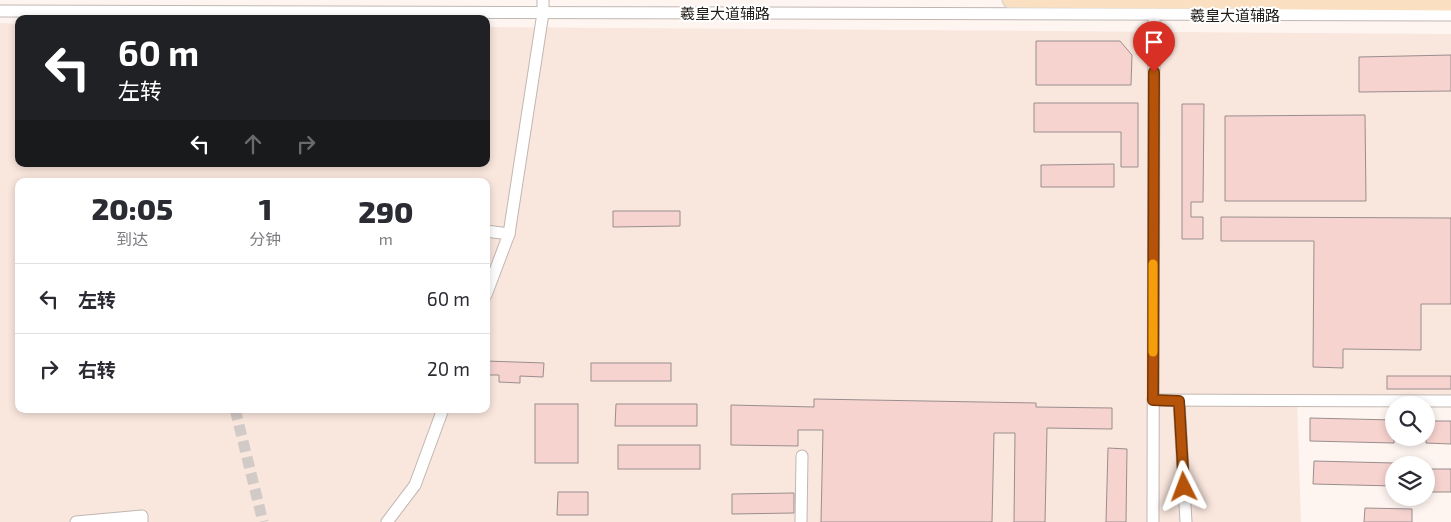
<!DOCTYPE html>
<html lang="zh">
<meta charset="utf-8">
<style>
:root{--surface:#fff;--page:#f7f7f7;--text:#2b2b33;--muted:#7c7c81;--line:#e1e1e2}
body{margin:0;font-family:"Exo 2","Noto Sans SC",sans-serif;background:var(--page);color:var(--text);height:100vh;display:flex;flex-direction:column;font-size:19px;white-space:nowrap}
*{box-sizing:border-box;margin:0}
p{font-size:16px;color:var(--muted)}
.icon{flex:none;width:28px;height:28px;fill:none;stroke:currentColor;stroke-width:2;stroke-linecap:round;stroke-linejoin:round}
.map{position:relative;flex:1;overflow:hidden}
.sheet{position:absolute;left:15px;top:178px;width:475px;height:235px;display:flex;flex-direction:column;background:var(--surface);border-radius:10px;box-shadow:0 2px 8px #0003}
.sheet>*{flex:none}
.guide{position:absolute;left:15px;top:15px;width:475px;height:152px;border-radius:10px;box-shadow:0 2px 8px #0003;background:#202124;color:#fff;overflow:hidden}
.buttons{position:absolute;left:1385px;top:396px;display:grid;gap:10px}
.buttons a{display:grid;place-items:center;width:50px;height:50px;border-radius:50%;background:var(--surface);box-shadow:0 2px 8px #0003;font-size:25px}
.pin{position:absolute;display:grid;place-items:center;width:42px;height:42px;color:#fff;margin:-51px -21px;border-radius:50% 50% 50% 0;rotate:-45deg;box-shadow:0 0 5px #0007}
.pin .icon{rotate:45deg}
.me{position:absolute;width:55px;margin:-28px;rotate:357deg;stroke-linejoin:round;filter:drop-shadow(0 0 4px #0008)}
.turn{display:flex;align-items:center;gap:18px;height:105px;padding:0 20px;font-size:22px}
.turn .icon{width:65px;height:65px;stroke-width:2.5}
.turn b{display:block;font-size:35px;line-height:42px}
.lanes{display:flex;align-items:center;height:48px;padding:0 20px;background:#0003;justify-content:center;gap:25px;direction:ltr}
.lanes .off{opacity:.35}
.eta{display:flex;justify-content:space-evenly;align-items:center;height:85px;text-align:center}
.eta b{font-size:30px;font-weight:800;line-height:35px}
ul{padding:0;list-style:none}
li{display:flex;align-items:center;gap:15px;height:70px;padding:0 20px;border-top:1px solid var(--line)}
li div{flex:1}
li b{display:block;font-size:19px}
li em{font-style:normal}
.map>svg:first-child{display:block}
</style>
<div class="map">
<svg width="1451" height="522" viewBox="0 0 1451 522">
<rect width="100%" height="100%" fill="#fef5f1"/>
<!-- built -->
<path fill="#f9e6dd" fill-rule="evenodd" d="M 0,23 L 19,24 L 19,164 L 486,164 L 486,27 L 1451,34 L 1451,399 L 1297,401 L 1301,522 L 0,522 ZM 19,181 L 486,181 L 486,409 L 19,409 Z"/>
<!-- building -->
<g fill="#f6d3cf" stroke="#9a8e8d">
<polygon points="1036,41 1120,41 1132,55 1131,85 1036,85"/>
<polygon points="1451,55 1451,91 1359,92 1359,57"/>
<polygon points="1034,103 1138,103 1138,167 1121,167 1121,132 1034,132"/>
<polygon points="1182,104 1204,104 1203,202 1191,202 1191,217 1203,217 1203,239 1182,239"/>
<polygon points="1365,115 1366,201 1225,201 1225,116"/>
<polygon points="1114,164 1114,187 1041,187 1041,165"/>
<polygon points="613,211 680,211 680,226 613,227"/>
<polygon points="1221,217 1451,218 1451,304 1421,304 1421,350 1343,349 1343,368 1313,367 1314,241 1221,241"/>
<polygon points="486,361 544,363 543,377 520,376 520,383 499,382 499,375 486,375"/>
<rect x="591" y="363" width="80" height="18"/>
<rect x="1387" y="376" width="64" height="13"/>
<polygon points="814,399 1036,403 1036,407 1112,408 1112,429 1047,428 1045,522 1014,522 1015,433 994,433 992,522 821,522 823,430 798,430 798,446 731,445 731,405 814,407"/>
<rect x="535" y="404" width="43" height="59"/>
<polygon points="616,404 697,404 697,426 615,426"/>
<polygon points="1310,418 1394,420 1394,443 1310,441"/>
<polygon points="1426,421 1451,421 1451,444 1426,443"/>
<rect x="618" y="445" width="82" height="24"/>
<polygon points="1108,448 1127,449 1126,522 1106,522"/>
<polygon points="1314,461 1394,463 1394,486 1313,484"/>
<rect x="1429" y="469" width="22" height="23"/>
<polygon points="558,492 588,492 588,515 557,515"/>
<polygon points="794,493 794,513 732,514 732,494"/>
<polygon points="1365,508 1412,509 1412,522 1364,522"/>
</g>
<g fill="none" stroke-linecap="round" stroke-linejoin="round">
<!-- minor-tunnel -->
<polyline stroke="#d2cac6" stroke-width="11" stroke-dasharray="11 5.5" stroke-linecap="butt" points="235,409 263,522"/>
<defs>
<g id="minor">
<polyline points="0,11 1451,15"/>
<polyline points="486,231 509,234"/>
<polyline points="486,295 509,234 543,13 543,0"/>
<polyline points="1153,400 1451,401"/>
<polyline points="1179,401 1186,522"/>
<polyline points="76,522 142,516 142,522"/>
<polyline points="387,522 415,485 443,409"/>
<polyline points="801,522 802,456"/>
<polyline points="1153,522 1154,14"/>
</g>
<polyline id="major" points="1010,0 1451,3"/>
</defs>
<!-- minor casing -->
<use href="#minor" stroke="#c1b7b2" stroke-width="13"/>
<!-- major casing -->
<use href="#major" stroke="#d3d2d1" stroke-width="17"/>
<!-- minor -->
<use href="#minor" stroke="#fff" stroke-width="11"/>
<!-- major -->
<use href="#major" stroke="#fae0c1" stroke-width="15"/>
</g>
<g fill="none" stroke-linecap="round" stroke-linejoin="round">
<defs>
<polyline id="route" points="1154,72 1153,400 1179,401 1184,487"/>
</defs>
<!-- route casing -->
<use href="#route" stroke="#753606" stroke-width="12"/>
<!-- route -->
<use href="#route" stroke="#b45309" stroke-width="9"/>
<!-- slow -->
<polyline stroke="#f59e0b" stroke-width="9" points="1153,352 1153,264"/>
</g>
<g text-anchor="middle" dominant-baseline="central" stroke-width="4" stroke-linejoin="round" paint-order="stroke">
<!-- street labels -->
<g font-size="15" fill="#211d1b" stroke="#fff">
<text x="725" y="13">羲皇大道辅路</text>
<text x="1235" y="15">羲皇大道辅路</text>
</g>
</g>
</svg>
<div class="buttons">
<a><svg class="icon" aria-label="search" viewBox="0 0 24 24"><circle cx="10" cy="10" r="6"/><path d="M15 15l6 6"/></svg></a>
<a><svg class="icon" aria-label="layers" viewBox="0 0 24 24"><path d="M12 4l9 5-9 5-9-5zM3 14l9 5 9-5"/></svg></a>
</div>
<div class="pin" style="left:1154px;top:72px;background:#d93025"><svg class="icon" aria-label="arrive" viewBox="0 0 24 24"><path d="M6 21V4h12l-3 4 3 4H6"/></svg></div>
<svg class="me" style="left:1184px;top:487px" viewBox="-20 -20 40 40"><path d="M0-17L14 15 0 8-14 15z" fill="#b45309" stroke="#fff" stroke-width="4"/></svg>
<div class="guide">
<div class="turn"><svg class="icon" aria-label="left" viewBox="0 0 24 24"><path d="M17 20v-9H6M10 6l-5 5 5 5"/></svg><div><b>60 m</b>左转</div></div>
<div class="lanes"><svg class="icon" aria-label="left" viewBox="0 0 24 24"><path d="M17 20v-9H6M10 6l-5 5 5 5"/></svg><svg class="icon off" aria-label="ahead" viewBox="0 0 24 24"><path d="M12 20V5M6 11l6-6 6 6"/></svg><svg class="icon off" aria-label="right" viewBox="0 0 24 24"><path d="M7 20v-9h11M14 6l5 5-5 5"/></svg></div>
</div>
<section class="sheet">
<div class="eta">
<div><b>20:05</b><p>到达</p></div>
<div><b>1</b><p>分钟</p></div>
<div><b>290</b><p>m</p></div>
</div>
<ul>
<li><svg class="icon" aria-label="left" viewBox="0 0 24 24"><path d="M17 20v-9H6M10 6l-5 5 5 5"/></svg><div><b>左转</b></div><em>60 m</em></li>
<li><svg class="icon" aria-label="right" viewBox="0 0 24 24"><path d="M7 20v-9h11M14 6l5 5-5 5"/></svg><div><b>右转</b></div><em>20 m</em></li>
</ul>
</section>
</div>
